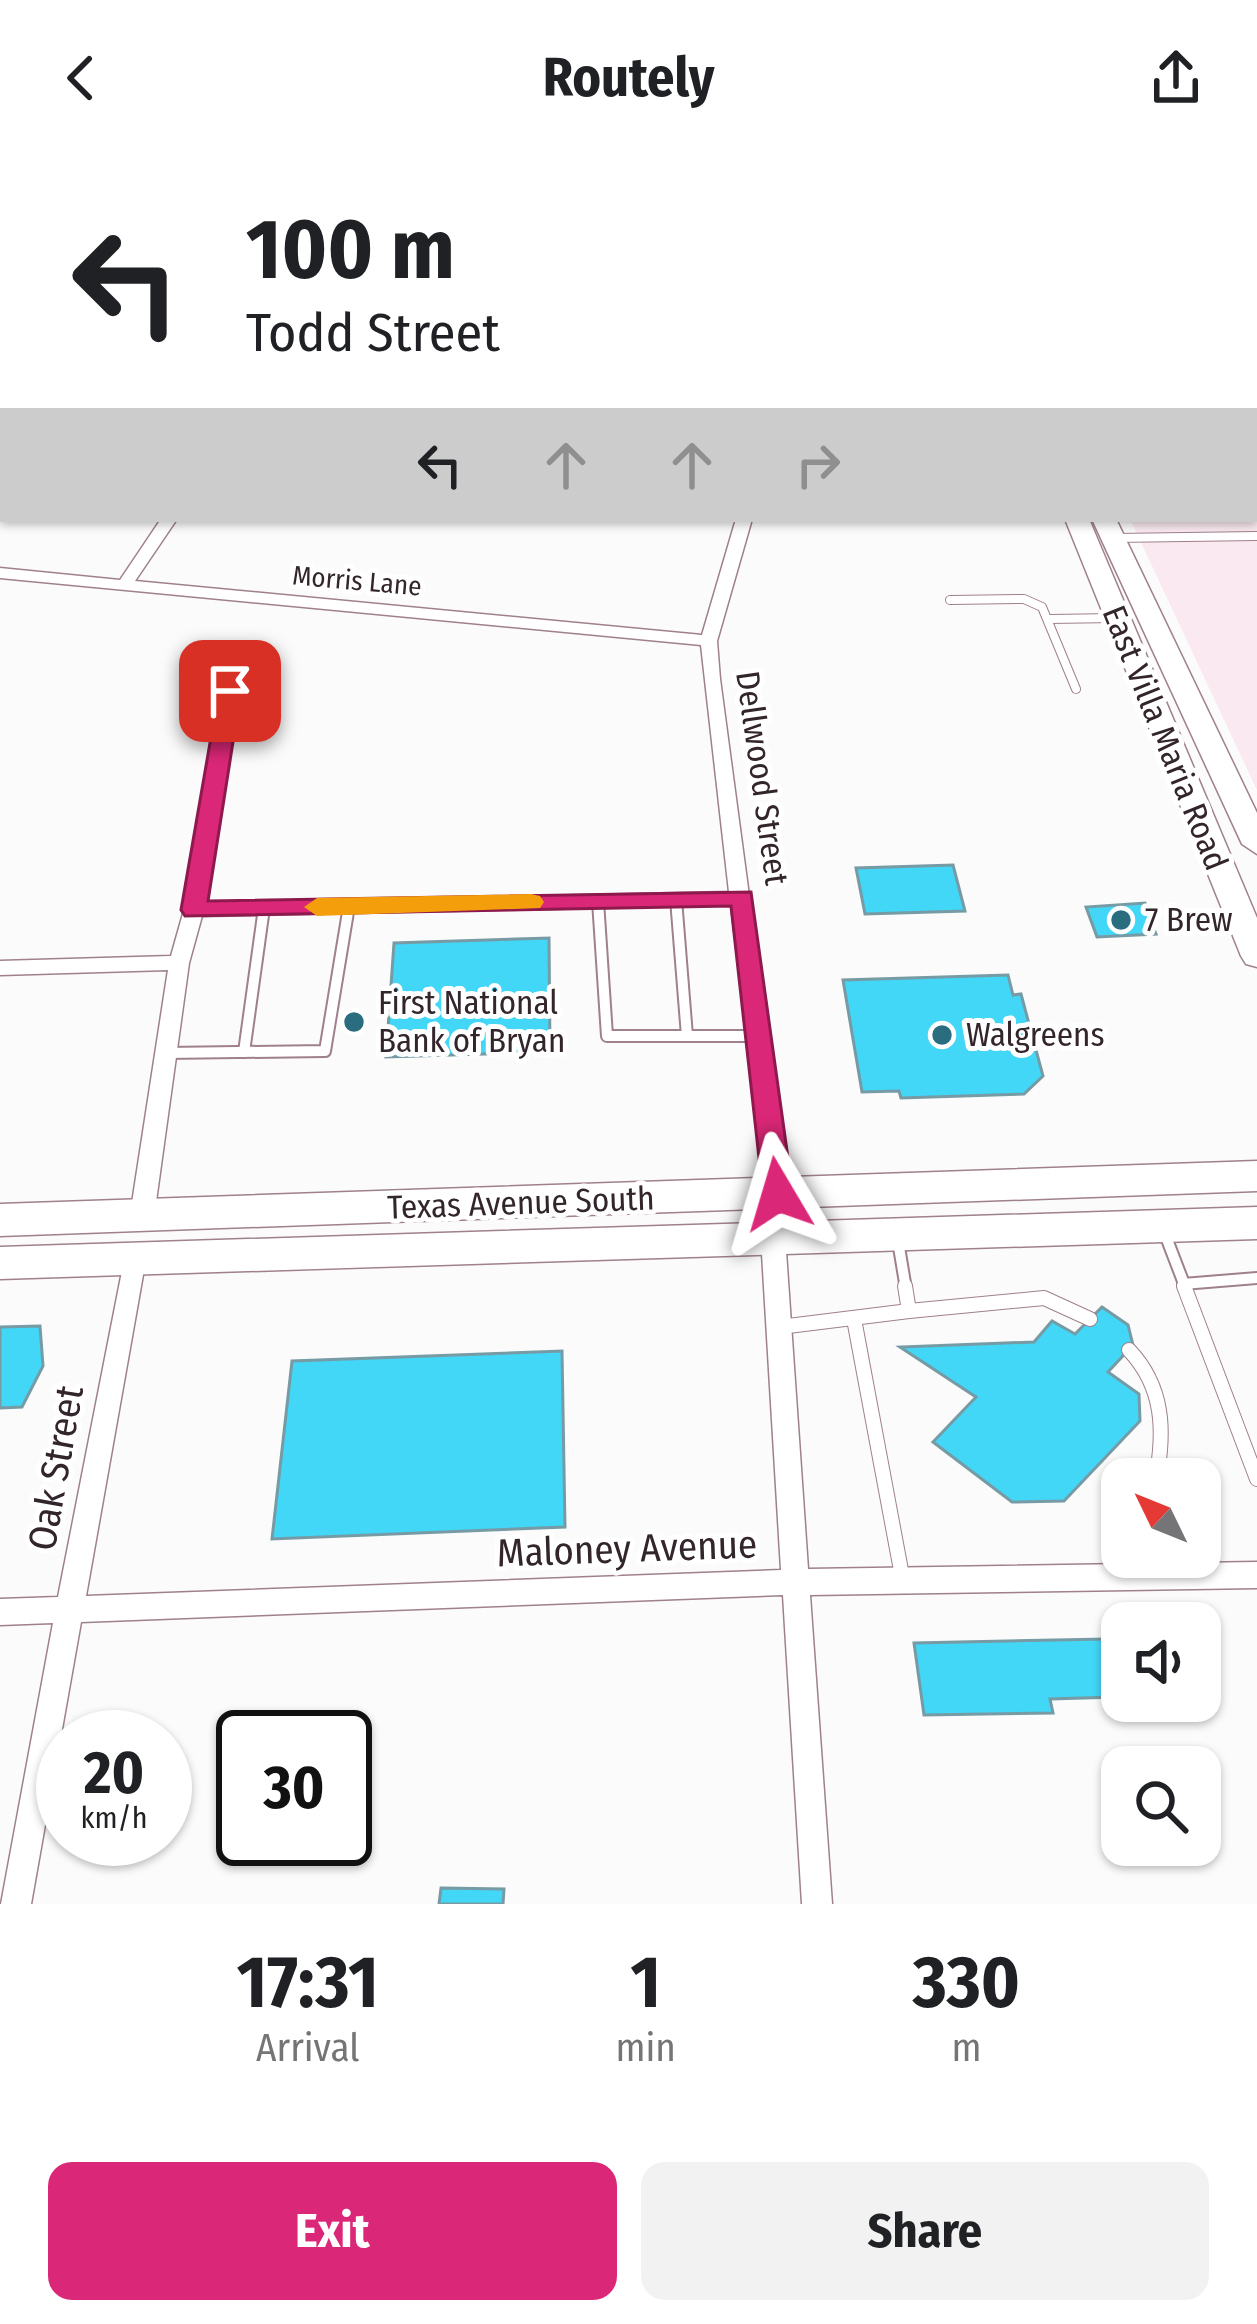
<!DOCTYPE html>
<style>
:root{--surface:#fff;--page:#f2f2f2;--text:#202124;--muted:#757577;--accent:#db2777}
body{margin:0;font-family:"Fira Sans Condensed",sans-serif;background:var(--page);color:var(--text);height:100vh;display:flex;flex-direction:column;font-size:45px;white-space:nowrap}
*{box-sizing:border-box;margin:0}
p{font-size:39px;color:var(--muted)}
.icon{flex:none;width:66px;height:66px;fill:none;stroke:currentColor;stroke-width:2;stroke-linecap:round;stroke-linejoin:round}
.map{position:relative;height:1748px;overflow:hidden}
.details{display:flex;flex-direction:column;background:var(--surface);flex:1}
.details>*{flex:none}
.guide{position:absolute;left:0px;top:0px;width:1257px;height:366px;box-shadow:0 3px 9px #0004;background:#fff;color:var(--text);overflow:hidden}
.needle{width:78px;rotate:313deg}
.fabs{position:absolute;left:1101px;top:1302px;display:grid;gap:24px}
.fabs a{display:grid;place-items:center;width:120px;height:120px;border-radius:24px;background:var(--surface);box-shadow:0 3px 9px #0004;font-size:60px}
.speed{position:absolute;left:36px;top:1554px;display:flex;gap:24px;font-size:60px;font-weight:700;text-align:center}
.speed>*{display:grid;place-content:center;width:156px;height:156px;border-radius:50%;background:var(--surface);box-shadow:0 3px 9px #0004;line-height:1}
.speed small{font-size:30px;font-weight:400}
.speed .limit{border:6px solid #111;border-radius:18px;background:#fff;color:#111}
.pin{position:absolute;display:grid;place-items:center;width:102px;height:102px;color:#fff;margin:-51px;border-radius:24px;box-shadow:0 6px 18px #0006}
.me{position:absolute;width:132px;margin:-66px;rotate:353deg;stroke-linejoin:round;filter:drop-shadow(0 0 9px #0008)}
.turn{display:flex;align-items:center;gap:42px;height:252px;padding:0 48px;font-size:54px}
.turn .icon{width:156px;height:156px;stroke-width:2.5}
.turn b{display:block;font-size:84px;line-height:102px}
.lanes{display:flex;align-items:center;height:114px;padding:0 48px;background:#0003;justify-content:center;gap:60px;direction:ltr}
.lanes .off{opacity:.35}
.eta{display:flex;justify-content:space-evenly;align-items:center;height:204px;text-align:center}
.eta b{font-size:72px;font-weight:700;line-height:84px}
.primary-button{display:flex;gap:24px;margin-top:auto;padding:24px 48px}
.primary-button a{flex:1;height:138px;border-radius:24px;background:var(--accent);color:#fff;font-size:48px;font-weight:700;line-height:138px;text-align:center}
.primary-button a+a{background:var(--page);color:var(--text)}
header{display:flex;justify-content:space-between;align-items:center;height:156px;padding:0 48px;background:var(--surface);font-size:54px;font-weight:700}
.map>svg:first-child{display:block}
</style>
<header><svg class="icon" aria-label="back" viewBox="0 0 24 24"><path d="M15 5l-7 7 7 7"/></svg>Routely<svg class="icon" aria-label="share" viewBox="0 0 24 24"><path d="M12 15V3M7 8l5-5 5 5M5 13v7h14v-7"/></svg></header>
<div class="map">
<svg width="1257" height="1748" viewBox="0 0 1257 1748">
<rect width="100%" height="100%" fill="#fbfbfb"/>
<!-- built -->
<polygon fill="#fae9f0" points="1254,115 1257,116 1257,634 1130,363 1254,363"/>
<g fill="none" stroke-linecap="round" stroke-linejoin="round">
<!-- river -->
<g fill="#e888b6" fill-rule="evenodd">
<polygon points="0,43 3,43 3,61 0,60"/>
<rect x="1254" y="96" width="3" height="18"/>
</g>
</g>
<!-- building -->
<g fill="#42d6f7" stroke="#769ba5" stroke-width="3">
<polygon points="953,709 965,755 865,758 856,712"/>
<polygon points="1145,747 1156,778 1097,781 1086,751"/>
<polygon points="549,782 550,896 386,901 394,787"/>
<polygon points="1008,819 1013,839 1021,838 1043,920 1024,938 901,942 899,935 862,936 843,824"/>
<polygon points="1102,1151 1128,1169 1133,1189 1108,1216 1139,1238 1140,1265 1064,1345 1012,1346 933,1286 976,1241 900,1191 1034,1186 1052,1165 1075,1178"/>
<polygon points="40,1170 43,1210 22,1251 0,1252 0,1171"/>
<polygon points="562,1195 565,1371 272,1383 292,1205"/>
<polygon points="1105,1483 1117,1541 1050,1543 1053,1557 924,1559 914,1487"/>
<polygon points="441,1732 504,1733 503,1748 439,1748"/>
</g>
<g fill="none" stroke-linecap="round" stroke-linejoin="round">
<defs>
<g id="lane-far2">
<polyline points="1113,382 1257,380"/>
<polyline points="950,444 1024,443 1042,451 1076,533"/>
<polyline points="1050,463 1115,462"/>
</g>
<g id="lane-far1">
<polyline points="676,743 687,880"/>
<polyline points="598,745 607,880 759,880"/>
<polyline points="244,896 264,752"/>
<polyline points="166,897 325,895 349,750"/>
<polyline points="1163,1073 1186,1133"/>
<polyline points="898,1085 906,1133"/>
<polyline points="1183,1128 1257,1122"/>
</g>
<g id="lane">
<polyline points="1184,1130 1257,1323"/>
<polyline points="909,1155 1044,1142 1090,1163"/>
<polyline points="854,1163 903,1425"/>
<polyline points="780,1171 909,1155 905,1130"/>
<path d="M 1129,1194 C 1164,1231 1165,1275 1156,1323"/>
</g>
<g id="street">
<polygon points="132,0 144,0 129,3"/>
<polygon points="779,0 791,0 792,3 780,3"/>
<rect x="1254" y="25" width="3" height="6"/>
<polygon points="3,73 3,81 0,82 0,74"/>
<polygon points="0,129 3,130 3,138 0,137"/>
<polygon points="3,228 3,237 0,238 0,229"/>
<polygon points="161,363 177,363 135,425 702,479 736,363 752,363 717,485 720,523 789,1038 786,1044 770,1044 767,1038 731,749 202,760 189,807 154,1060 150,1066 142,1069 134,1066 130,1060 168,814 0,819 0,805 171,800 184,754 224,531 230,530 239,535 205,747 729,736 701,489 0,422 0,412 120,424"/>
<polygon points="773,1072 781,1074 785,1081 808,1413 1257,1406 1257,1432 810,1439 832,1748 802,1748 783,1439 81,1466 31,1748 1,1748 53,1467 0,1469 0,1443 58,1441 126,1095 134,1092 142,1095 146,1102 86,1440 781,1414 761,1081 765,1074"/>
</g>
<g id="secondary">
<polygon points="910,0 928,0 930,3 912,3"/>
<polygon points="936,0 954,0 955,3 937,3"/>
<polygon points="1065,363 1089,363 1257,762 1257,811 1246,808 1241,800"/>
<polygon points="1092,363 1116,363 1257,657 1257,698 1242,688"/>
</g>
<g id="primary">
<polygon points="1257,1005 1257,1035 0,1080 0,1048"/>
<polygon points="1257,1051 1257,1083 0,1123 0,1091"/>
</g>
</defs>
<!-- lane-far2 casing -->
<use href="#lane-far2" stroke="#9f808d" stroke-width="10"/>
<!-- lane-far1 casing -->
<use href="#lane-far1" stroke="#9f808d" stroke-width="14"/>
<!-- lane casing -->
<use href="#lane" stroke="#9f808d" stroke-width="16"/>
<!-- street casing -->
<use href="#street" stroke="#9f808d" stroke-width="3"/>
<!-- secondary casing -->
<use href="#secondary" stroke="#9f808d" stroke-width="3"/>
<!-- primary casing -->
<use href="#primary" stroke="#9f808d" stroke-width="3"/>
<!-- lane-far2 -->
<use href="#lane-far2" stroke="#fff" stroke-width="8"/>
<!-- lane-far1 -->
<use href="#lane-far1" stroke="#fff" stroke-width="10"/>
<!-- lane -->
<use href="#lane" stroke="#fff" stroke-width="14"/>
<!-- street -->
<use href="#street" fill="#fff" fill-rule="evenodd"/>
<!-- secondary -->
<use href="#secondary" fill="#fff" fill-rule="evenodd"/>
<!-- primary -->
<use href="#primary" fill="#fff" fill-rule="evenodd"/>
</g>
<!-- route -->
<polygon fill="#db2777" stroke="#8e194d" stroke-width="3" points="230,528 241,535 208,745 751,736 793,1038 789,1047 768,1047 763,1038 731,750 185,760 181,754 219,535"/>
<!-- slow -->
<polygon fill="#f59e0b" points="531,738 540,740 544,746 540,752 317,760 304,751 317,742"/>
<!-- markers -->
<g fill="#296d7e" stroke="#fff" stroke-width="4.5">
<circle cx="1121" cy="764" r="12"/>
<circle cx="354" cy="866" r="12"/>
<circle cx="942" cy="879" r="12"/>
</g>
<g text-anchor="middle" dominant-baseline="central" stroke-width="10" stroke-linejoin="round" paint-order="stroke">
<!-- far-street labels -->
<g font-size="27" fill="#32252b" stroke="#fff">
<text transform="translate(357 425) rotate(5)">Morris Lane</text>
</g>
<!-- street labels -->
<g font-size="33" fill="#32252b" stroke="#fff">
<text transform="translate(1165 582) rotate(68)">East Villa Maria Road</text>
<text transform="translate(762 622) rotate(82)">Dellwood Street</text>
<text transform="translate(521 1047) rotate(-2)">Texas Avenue South</text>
</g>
<!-- poi labels -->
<g font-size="33" fill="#32252b" stroke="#fff" text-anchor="start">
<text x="1145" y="764">7 Brew</text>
<text x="378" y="847">First National<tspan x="378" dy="38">Bank of Bryan</tspan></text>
<text x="966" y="879">Walgreens</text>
</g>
<!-- near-street labels -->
<g font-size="39" fill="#32252b" stroke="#fff">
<text transform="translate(56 1312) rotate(-80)">Oak Street</text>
<text transform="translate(627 1393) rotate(-2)">Maloney Avenue</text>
</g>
</g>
</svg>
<div class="fabs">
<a><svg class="needle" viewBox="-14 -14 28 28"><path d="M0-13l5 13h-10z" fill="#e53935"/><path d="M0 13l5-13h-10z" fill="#757577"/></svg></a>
<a><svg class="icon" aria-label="sound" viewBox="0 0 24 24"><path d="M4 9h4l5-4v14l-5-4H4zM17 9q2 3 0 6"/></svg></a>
<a><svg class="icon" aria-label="search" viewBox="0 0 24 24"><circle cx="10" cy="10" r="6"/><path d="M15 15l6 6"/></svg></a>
</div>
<div class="speed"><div>20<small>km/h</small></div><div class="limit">30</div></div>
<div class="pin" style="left:230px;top:535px;background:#d93025"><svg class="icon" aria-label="arrive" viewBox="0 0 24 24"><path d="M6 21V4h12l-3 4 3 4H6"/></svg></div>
<svg class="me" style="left:778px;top:1038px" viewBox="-20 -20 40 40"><path d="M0-17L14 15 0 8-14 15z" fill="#db2777" stroke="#fff" stroke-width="4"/></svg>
<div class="guide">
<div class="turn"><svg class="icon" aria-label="left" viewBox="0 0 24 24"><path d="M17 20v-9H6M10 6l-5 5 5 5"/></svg><div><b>100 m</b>Todd Street</div></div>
<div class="lanes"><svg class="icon" aria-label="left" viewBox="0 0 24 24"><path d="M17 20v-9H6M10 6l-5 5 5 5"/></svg><svg class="icon off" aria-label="ahead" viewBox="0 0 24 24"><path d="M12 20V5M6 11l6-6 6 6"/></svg><svg class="icon off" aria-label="ahead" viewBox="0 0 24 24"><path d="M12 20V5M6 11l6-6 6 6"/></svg><svg class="icon off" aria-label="right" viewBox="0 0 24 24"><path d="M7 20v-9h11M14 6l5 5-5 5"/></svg></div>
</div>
</div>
<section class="details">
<div class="eta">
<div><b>17:31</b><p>Arrival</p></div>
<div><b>1</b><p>min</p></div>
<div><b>330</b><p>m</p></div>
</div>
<div class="primary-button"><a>Exit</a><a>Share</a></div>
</section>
